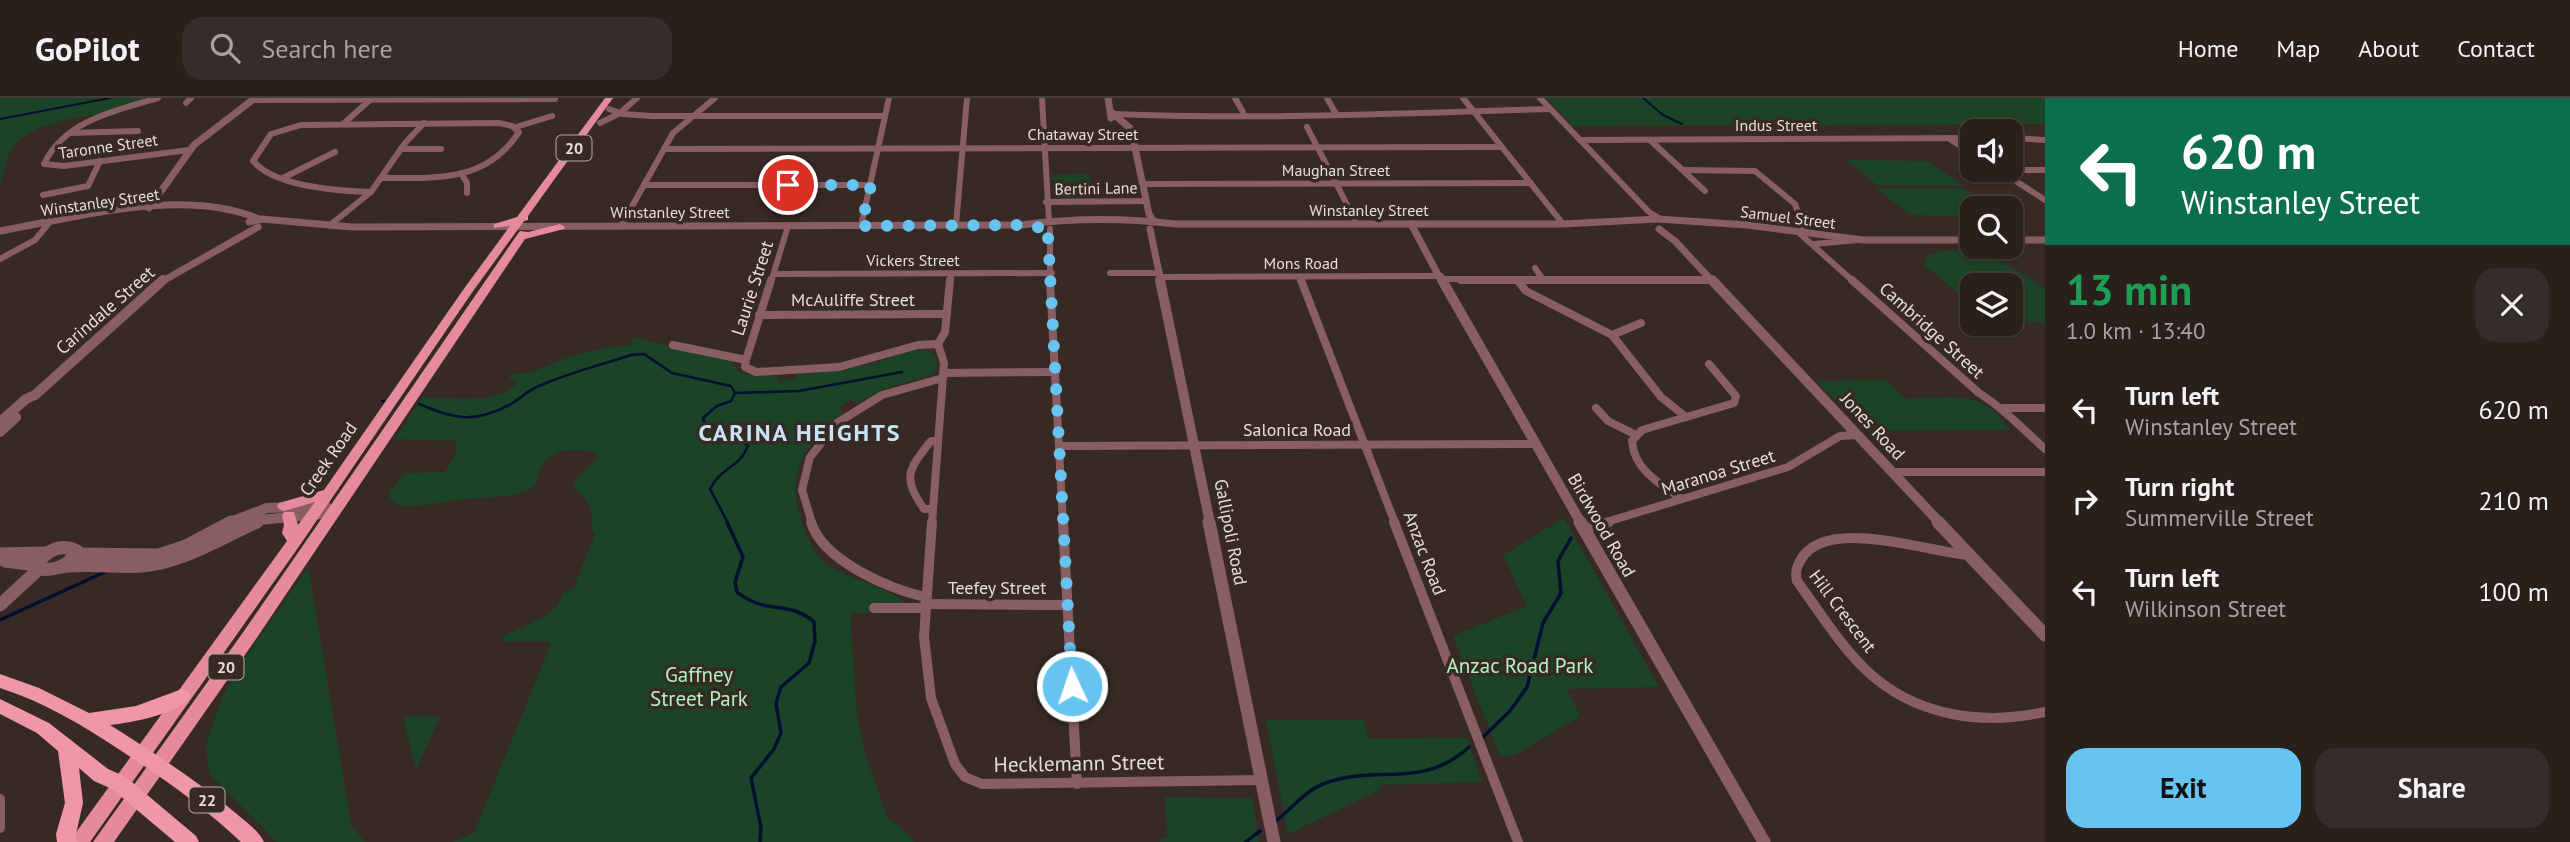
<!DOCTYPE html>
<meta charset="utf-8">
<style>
:root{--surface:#29201c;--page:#352d29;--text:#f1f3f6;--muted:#a5a3a3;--line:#453e3b;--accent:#67c4f0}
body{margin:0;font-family:"PT Sans",sans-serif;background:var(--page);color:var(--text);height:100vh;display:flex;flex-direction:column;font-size:26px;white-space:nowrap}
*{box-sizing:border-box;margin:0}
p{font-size:23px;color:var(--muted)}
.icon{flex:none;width:38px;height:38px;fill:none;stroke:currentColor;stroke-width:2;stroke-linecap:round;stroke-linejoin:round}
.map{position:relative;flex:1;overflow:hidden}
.sheet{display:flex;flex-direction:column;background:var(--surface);width:525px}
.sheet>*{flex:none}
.banner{background:#0b6e4f;color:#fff;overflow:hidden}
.tools{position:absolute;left:1960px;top:21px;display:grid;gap:14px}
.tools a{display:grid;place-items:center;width:63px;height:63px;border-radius:14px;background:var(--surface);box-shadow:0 2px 5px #0004,0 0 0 2px var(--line);font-size:35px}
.pin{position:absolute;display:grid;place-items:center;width:60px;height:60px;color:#fff;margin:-30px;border:4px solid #fff;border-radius:50%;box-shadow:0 2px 7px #0007}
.me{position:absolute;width:77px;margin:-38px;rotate:357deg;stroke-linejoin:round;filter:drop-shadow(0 0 5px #0008)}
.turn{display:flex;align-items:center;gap:24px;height:147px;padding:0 21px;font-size:32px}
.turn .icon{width:91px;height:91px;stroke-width:2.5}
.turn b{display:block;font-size:49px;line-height:60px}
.round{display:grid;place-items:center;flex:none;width:74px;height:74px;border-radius:21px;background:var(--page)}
.headline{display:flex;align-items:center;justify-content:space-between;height:119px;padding:0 21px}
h1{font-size:42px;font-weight:600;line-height:52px;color:#1e9e55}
.cta{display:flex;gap:14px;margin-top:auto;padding:14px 21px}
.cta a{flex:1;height:80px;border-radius:21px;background:var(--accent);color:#111;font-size:28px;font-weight:600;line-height:80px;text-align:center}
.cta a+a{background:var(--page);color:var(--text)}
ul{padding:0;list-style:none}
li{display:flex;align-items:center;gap:21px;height:91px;padding:0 21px}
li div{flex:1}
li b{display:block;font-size:26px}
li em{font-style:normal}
header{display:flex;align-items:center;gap:42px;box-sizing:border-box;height:98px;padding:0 35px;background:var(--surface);border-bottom:2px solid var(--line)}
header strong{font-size:33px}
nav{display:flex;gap:38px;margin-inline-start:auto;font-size:24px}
.search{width:490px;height:63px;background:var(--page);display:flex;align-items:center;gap:18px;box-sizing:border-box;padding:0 24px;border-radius:21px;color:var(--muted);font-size:26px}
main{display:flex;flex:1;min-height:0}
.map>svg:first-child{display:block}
</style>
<header>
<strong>GoPilot</strong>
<div class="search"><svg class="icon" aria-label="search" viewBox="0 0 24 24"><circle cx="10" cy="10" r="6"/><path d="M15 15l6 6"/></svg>Search here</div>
<nav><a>Home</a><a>Map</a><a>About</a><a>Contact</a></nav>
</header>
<main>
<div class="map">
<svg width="2045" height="744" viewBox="0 0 2045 744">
<rect width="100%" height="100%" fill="#372a25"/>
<!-- green -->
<g fill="#1b4427">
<path d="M 0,0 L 150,0 C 136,5 118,14 103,16 C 77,18 30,26 13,49 C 7,58 4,73 0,85 Z"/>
<polygon points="1547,0 2045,0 2045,26 1573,28"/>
<polygon points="1846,62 1928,63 1963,88 1877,87"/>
<polygon points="1089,76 1091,96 1081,96 1081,102 1054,101 1052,77"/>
<polygon points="1876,90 1964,91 1991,110 1972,110 1972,118 1910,117"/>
<path d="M 1941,153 C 1982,150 2013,168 2045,191 L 2045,225 L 2011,221 L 2011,187 L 1972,187 L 1971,205 L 1924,167 L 1927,158 Z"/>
<path d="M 634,239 L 731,263 L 740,275 L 746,277 L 777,278 L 778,283 L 795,282 L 796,277 C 825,274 852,270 879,264 C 893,260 908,250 922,252 C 936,253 940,265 934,276 L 884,291 L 857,305 L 850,302 L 837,310 L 844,314 L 824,329 L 815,328 L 808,338 L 816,340 C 790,370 791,400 806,436 C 812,449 818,462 832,470 C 854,483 886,488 905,505 L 872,505 L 871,515 L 850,515 L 857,620 L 867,661 L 888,722 L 898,727 L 914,744 L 452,744 L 474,735 L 551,546 L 549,543 L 502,543 L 504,538 L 544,519 L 556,509 L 564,495 L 574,489 L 595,436 L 592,432 C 593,412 589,401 573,388 C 578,374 591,370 598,358 L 597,355 C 578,351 553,348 542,368 C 535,378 541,388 526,393 C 510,399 493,399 477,400 C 453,402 430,407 406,409 L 396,406 L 390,401 L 389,394 L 397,386 L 399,380 L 407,375 L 445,374 L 457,354 L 455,346 L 461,343 L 395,341 L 422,299 C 446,300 504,307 517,284 L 510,281 L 510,277 L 533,274 L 563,261 L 599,251 L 631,247 Z"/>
<path d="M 1886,282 L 1905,301 C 1947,300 1985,290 2009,332 L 1866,333 L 1816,283 Z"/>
<polygon points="1564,420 1659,589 1567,591 1580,618 1515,657 1500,658 1453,538 1527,508 1503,457"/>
<polygon points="308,469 351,727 365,744 277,744 209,675 206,648 222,599 241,566"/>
<polygon points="403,618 440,619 416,672"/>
<polygon points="1266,622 1363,622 1369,641 1467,640 1482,684 1379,687 1380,692 1288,736"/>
<polygon points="1164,699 1252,700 1259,744 1159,744 1164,739 1168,740"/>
</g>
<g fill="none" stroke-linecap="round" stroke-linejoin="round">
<!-- stream-far2 -->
<g stroke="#010f31" stroke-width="2">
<polyline points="1643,0 1663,17 1682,26"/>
<polyline points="0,21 110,0"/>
</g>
<!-- stream-far1 -->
<g stroke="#010f31" stroke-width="2.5">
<polyline points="736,295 799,293 902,274"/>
<polyline points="382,303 385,303"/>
<path d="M 419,306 C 454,321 475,326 511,306 C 521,300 528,292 539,288 C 568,275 600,267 631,257 L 644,256 L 672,275 L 731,288 L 735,295 L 731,303 L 717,308 L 703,320 L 706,330 L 748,347 C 741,369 720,370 710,391 L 728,425"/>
</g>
<!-- stream -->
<g stroke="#010f31" stroke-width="3.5">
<path d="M 727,424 L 743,459 L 735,484 L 737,494 C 767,518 788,501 814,524 L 815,543 L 809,565 L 781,589 L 776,605 L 781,635 L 774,651 L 751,680 L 761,730 L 760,744"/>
<polyline points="0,522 107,473"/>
<polyline points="1482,640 1510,613 1527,589 1543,525 1561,495 1558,463 1571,440"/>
<path d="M 1276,723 C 1291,711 1305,693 1323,686 C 1377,665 1421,693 1469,649"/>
<polyline points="1246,744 1260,733"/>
</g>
<!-- minor-far2 -->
<g stroke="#895d64" stroke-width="6">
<path d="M 158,0 C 116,12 64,23 44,66 L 64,68 L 189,52"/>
<polyline points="1042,0 1049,123"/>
<polyline points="1235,0 1243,14"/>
<polyline points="1327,0 1336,16"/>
<polyline points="1463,0 1563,126"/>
<polyline points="1540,0 1649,114 1662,122"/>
<polyline points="253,2 555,1"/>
<polyline points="186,5 191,0"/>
<polyline points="609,11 623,16 651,18 885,18"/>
<path d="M 1114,16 C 1259,22 1405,15 1550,11"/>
<polyline points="600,25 620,15 637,0"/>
<polyline points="343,26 370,2"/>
<polyline points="516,29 552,18"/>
<polyline points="1307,29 1357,126"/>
<polyline points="70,35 138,33"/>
<polyline points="2011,40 2045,42"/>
<polyline points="1580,42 1972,40"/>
<polyline points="1650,42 1705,93"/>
<polyline points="1951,42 1972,55"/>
<polyline points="401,51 441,51"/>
<polyline points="664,51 1502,49"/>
<polyline points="1683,72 1755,73 1795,106 1805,135"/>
<polyline points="1999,72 2045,102"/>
<polyline points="2001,72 2045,72"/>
<polyline points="461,75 467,85 467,95"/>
<polyline points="283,80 335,54"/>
<polyline points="1142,86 1531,85"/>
<polyline points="644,87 871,87"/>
<path d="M 371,94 C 339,93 275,89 253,63 L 271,36 L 301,27 L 499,25 L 512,28 L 519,34 C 486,85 436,80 382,80"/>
<polyline points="43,97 88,88 100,63"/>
<polyline points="1046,104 1146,103"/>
<polyline points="330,127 371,94 405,45 424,25"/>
<polyline points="956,127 967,0"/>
<polyline points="621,128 673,35 715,0"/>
<polyline points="861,128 889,0"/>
<polyline points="1050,131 1050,184"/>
<polyline points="1798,134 1854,184"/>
<polyline points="1814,146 1858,142"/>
<polyline points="0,161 35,142 49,125"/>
<polyline points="1535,170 1544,183"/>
<polyline points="1110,175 1160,175"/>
<polyline points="774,176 1052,175"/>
<polyline points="1161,179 1441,178"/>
<polyline points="1300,179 1302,184"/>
<polyline points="1443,181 1712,182"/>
<polyline points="771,184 788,128"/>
<polyline points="950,184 951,176"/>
</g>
<!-- minor-far1 -->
<g stroke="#895d64" stroke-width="8">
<polyline points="1050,182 1063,425"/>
<polyline points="1301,182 1395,425"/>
<polyline points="1461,182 1712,182"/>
<path d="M 1852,182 L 1979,295 C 2004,311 2023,331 2045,351"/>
<polyline points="1518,183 1526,193 1612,237 1661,299 1686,319"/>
<polyline points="759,217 947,216"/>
<polyline points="1612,237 1641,225"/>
<polyline points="938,246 945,234 950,182"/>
<polyline points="673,247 746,262 745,269 756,274 839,269 918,247 938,246"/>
<polyline points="746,262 771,182"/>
<polyline points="944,275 1056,274"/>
<polyline points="1596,310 1608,323 1636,337"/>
<polyline points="2003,310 2045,310"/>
<polyline points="1060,348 1535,346"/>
<polyline points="1892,374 2045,374"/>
<path d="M 1682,401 C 1660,386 1634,372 1632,343 L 1642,332 L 1734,305 L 1736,298 L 1709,266"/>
<path d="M 932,411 L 924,411 C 902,379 908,372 931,343 L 937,343"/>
<polyline points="812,425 802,392 810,359 837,325 882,297 943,280"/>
<polyline points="932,425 944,265 938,246"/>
<polyline points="1603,425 1788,369 1840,338 1857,337"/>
</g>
<!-- minor -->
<g stroke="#895d64" stroke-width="10">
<path d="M 811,424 C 822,462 890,492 926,499"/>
<polyline points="932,424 924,539 931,600 955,666 965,679 982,686 1261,682"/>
<polyline points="1063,424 1077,686"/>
<polyline points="1394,424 1518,744"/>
<polyline points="1584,431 1609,424"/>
<path d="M 1969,457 C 1927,454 1824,417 1800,463 C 1796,470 1795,475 1797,483 C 1819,513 1839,546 1866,572 C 1914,618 1982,628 2045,614"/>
<polyline points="925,506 1068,507"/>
<polyline points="874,510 925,510"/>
<polyline points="0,701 0,730"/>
</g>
<!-- tertiary-far2 -->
<g stroke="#895d64" stroke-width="7">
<polyline points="1108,0 1111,20"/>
<polyline points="1111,14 1131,31 1149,116 1154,124"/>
<polyline points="149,110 194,47 255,0"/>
<path d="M 249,124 L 262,121 L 352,129 L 1022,127 C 1072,120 1125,120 1175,126 L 1563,126 L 1658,121 L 1747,127 L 1863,142 L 1972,142"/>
<polyline points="1411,126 1442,184"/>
<polyline points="1150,131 1161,184"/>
<polyline points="1659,131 1675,143 1713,184"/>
<path d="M 0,133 C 78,119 184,89 259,121"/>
<polyline points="2011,142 2045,142"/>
<polyline points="161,184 258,129"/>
</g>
<!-- tertiary-far1 -->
<g stroke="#895d64" stroke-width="10">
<polyline points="1160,182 1210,425"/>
<polyline points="1442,182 1581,425"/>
<polyline points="1712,182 1940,425"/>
<polyline points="0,324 26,301 35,297 163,182"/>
<polyline points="0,334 16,319"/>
<polyline points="228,425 267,410 326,408"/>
<polyline points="253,425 260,422 330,415"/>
</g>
<!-- tertiary -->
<g stroke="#895d64" stroke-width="13">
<polyline points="1209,424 1274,744"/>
<polyline points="1580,424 1764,744"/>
<polyline points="1938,424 2045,537"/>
<polyline points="0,456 47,455"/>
<polyline points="77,456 159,457 186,448 231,424"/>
<polyline points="5,463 37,467"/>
<path d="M 37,467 C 46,452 61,445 77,453 C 69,468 56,473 39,471"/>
<path d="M 61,469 C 90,465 114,470 142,468 C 182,465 221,440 257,424"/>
<polyline points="0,507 39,471"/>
</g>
<!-- primary -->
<g fill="#e58a9b" fill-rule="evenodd">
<polygon points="605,0 613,0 528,118 528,122 524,123 471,196 300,447 90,744 69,744 287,443 282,435 284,427 282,418 284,414 294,414 298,427 315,404 284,413 279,411 277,408 279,405 324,392 463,192 510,128 494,130 494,126 517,119"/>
<polygon points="560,126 565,129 564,131 525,141 256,541 114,744 93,744 244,533 517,137 520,133 528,134"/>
</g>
<!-- trunk -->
<g fill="#f097a7" fill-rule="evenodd">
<path d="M 0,576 L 39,590 L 89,615 L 136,608 L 182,591 L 188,593 L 191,598 C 181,616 129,625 110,627 C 154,655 198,683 238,717 C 247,725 259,733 264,744 L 241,744 C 204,709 163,680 120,652 C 82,627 44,604 0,590 Z"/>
<polygon points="0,601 49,625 108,671 126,679 196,738 199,744 175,744 112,691 94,683 79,670 83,705 76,736 77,744 57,744 56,736 65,705 58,653 37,635 0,616"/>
</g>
</g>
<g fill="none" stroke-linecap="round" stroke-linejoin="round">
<!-- route -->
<polyline stroke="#67c4f0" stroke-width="12" stroke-dasharray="0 21.6" points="788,87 871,87 861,128 1022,127 1050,131 1048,138 1072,588"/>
</g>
<g text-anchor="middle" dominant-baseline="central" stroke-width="7" stroke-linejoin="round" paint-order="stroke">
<!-- far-street labels -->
<g font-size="16" fill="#e6ddd9" stroke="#372a25">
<text x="1776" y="27">Indus Street</text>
<text x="1083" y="36">Chataway Street</text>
<text transform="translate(108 48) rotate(-8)">Taronne Street</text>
<text x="1336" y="72">Maughan Street</text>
<text transform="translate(1096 90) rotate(-1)">Bertini Lane</text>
<text transform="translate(100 104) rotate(-8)">Winstanley Street</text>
<text x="1369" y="112">Winstanley Street</text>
<text x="670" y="114">Winstanley Street</text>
<text transform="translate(1788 119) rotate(7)">Samuel Street</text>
<text x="913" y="162">Vickers Street</text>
<text x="1301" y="165">Mons Road</text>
</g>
<!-- shield labels -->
<g fill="#372a25" stroke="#b2a7a3" stroke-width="2">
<rect x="556.5" y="37.5" width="35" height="25" rx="5"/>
<rect x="208.5" y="556.5" width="35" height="25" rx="5"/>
<rect x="189.5" y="689.5" width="35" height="25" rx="5"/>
</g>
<g font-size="16" font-weight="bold" fill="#e6ddd9">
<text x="574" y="50">20</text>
<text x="226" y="569">20</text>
<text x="207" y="702">22</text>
</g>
<!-- street labels -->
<g font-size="18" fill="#e6ddd9" stroke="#372a25">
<text transform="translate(752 190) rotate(-72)">Laurie Street</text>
<text x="853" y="201">McAuliffe Street</text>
<text transform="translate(105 212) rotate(-41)">Carindale Street</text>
<text transform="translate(1932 232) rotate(42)">Cambridge Street</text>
<text transform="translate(1873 328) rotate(47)">Jones Road</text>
<text x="1297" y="331">Salonica Road</text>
<text transform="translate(328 361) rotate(-55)">Creek Road</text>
<text transform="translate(1718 374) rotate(-17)">Maranoa Street</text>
<text transform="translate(1602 427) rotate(60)">Birdwood Road</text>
<text transform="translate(1231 434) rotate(79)">Gallipoli Road</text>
<text transform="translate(1425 455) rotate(69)">Anzac Road</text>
<text x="997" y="489">Teefey Street</text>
<text transform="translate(1843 513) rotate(53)">Hill Crescent</text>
</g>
<!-- near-park labels -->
<g font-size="21" fill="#aff4be" stroke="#372a25">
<text x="1520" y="567">Anzac Road Park</text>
<text x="699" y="576">Gaffney<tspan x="699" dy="24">Street Park</tspan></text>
</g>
<!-- near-street labels -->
<g font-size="21" fill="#e6ddd9" stroke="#372a25">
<text transform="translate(1079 665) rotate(-1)">Hecklemann Street</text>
</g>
<!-- district labels -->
<g font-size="24" font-weight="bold" letter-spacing="2" fill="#c5e4f4" stroke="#372a25">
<text x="800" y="334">CARINA HEIGHTS</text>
</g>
</g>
</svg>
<div class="tools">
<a><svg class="icon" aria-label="sound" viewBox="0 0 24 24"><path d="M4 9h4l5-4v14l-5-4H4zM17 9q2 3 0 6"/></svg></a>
<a><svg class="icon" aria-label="search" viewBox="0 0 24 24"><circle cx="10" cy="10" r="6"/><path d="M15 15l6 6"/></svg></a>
<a><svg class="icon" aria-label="layers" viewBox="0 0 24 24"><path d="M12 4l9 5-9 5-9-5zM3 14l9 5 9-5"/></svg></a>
</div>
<div class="pin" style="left:788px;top:87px;background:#d93025"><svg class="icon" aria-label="arrive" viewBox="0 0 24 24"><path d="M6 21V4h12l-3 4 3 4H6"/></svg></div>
<svg class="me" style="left:1072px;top:588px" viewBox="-20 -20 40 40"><circle r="17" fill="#67c4f0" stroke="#fff" stroke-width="3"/><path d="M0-11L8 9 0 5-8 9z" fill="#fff"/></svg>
</div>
<section class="sheet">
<div class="banner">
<div class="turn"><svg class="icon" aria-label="left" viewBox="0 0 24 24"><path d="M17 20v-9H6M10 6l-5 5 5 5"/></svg><div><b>620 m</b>Winstanley Street</div></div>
</div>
<div class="headline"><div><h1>13 min</h1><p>1.0 km · 13:40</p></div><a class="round"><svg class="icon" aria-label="close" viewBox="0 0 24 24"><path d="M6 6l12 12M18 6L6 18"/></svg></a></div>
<ul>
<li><svg class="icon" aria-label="left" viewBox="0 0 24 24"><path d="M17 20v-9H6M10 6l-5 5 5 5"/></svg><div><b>Turn left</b><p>Winstanley Street</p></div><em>620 m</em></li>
<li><svg class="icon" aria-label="right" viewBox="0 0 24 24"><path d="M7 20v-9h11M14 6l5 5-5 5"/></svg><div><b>Turn right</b><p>Summerville Street</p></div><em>210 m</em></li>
<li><svg class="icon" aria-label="left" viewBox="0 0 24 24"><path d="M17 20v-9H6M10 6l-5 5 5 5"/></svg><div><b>Turn left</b><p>Wilkinson Street</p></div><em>100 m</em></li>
</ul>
<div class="cta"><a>Exit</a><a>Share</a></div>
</section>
</main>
